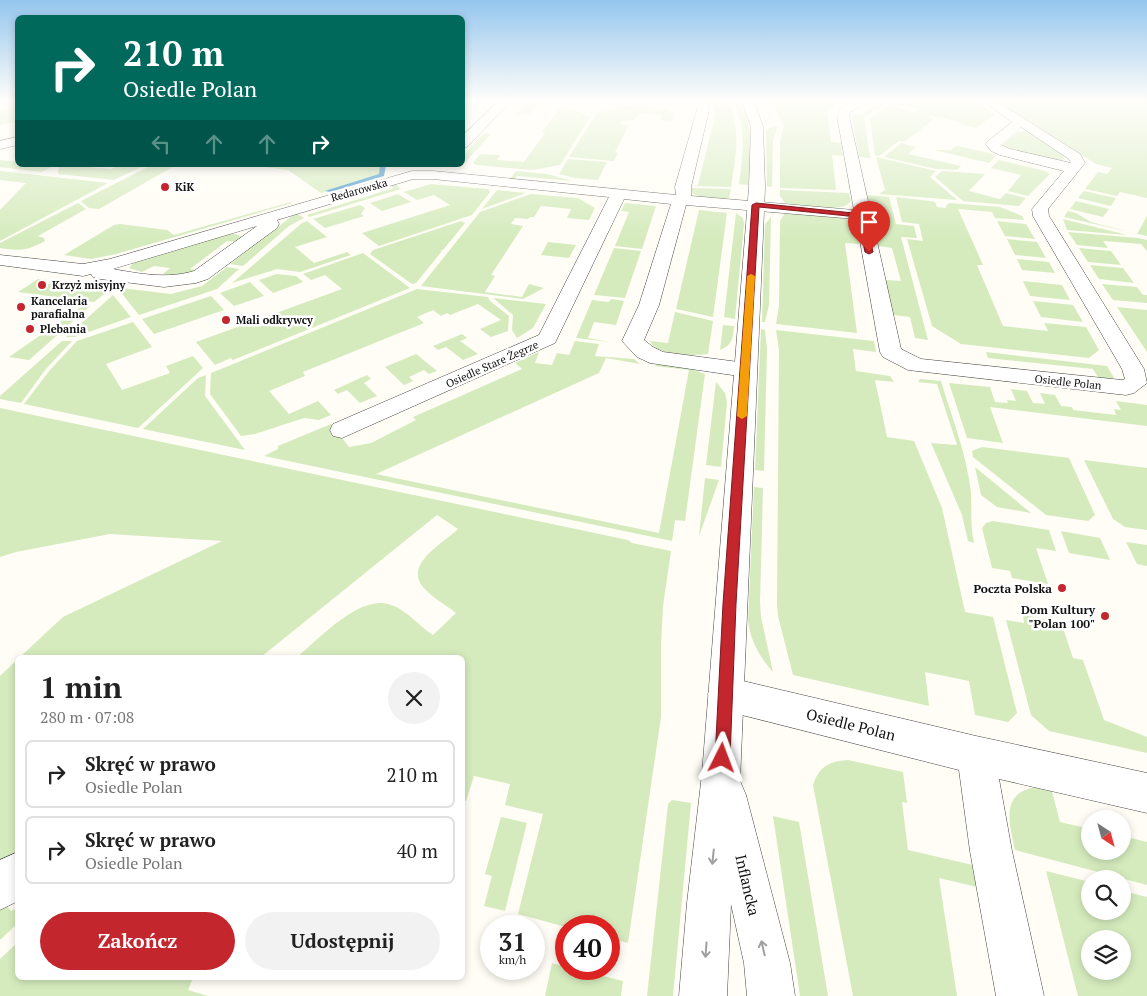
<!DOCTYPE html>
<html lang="pl">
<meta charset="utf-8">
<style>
:root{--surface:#fff;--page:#f2f2f2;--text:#222;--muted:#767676;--line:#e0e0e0;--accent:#c4262e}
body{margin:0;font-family:"PT Serif",serif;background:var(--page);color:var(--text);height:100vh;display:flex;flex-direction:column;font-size:19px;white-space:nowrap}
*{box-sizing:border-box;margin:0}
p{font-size:16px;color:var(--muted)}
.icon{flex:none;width:28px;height:28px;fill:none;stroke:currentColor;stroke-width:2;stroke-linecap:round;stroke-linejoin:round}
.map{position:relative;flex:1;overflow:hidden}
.drawer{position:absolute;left:15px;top:655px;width:450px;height:325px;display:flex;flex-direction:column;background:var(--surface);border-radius:8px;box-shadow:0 2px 8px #0003}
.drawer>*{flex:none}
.top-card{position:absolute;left:15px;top:15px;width:450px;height:152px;border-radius:8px;box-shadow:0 2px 8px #0003;background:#00695c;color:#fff;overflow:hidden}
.needle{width:32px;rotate:144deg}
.controls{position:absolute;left:1081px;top:810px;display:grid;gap:10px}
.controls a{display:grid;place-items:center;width:50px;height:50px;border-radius:50%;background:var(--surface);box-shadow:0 2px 8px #0003;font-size:25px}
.speed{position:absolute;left:480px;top:915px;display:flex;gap:10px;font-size:25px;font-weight:700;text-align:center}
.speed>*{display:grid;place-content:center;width:65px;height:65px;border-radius:50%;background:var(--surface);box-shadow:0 2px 8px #0003;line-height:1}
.speed small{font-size:12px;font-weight:400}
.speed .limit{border:8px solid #d22;background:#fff;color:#111}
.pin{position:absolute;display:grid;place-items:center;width:42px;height:42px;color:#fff;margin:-51px -21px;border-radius:50% 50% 50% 0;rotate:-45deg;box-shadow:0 0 5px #0007}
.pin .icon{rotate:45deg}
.me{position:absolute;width:55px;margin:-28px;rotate:3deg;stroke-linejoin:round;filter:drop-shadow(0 0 4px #0008)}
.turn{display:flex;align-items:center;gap:18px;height:105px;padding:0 25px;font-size:22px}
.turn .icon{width:65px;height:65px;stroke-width:2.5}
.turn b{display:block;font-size:35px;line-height:42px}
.lanes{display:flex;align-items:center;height:48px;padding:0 25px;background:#0003;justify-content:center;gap:25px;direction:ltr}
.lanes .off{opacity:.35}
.round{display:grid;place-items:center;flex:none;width:52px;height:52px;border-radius:26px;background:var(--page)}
.overview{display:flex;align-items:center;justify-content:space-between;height:85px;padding:0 25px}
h1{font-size:30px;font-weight:700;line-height:38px}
.primary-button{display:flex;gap:10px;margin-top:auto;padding:10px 25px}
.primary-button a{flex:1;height:58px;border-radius:30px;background:var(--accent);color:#fff;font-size:20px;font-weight:700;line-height:58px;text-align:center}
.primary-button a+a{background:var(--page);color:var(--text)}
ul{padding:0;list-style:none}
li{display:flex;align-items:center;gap:15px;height:68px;margin:0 10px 8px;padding:0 15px;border:2px solid var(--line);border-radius:8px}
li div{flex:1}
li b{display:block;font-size:19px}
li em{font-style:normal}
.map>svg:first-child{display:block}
</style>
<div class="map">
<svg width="1147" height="996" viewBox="0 0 1147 996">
<rect width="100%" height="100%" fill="#fffdf5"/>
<!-- green -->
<g fill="#d5ebbd" fill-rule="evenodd">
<polygon points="528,101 566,101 564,103 542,101 530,115 516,114"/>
<path d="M 707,101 L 729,101 C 741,134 736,153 731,187 L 692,186 L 698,185 L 715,116 L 712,103 L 708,103 Z"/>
<path d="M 734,101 L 738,101 C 756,129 751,152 748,185 L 739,184 C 743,153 747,131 734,101 Z"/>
<polygon points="772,101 843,101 827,110 831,142 841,143 843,156 832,155 836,190 780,188 780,141 784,126"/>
<polygon points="977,101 995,114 976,128 959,124 962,122 931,116 929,118 934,119 904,142 899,141 879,156 875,155 870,118 889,105 915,112 919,109 892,104"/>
<polygon points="996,101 1147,101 1147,198 1120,192 1117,196 1085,189 1098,172 1107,174 1112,168 1096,164"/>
<polygon points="879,103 885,104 864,117 870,158 859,157 851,113 860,115"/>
<polygon points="16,106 17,122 0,125 0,110"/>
<polygon points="626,106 664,109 674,113 671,121 660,120 662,115 638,113 635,120 622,121 620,124 629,125 615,152 618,153 614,161 569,157 597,113"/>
<polygon points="560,108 574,110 590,117 560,165 533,170 476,165 473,163 480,154 500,155 497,160 524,162 545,133 542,132"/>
<polygon points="773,126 778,126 773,141 772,187 767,186 766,130"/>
<polygon points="1024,131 1029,132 1063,153 1064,159 1058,161 1015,152 1002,146 1002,145 1017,132"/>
<polygon points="484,133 491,134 461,167 453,166 462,165 463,156"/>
<polygon points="901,143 916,147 908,154 961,166 957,170 936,169 884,157"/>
<polygon points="957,146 990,153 995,157 989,163 934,150 951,150"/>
<polygon points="876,157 936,171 930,177 957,200 879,194 885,190"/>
<polygon points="568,159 607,162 598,180 575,178 559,174"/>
<polygon points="0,160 17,162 18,165 56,165 41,172 0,167"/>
<polygon points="999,160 1045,171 1050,174 1028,196 1008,191 1021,175 991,168"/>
<polygon points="64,165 90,165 88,167 111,169 120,165 145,165 114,180 58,174 59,167"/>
<polygon points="152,165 176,165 99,209 89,208 81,201"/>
<polygon points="267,165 382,165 382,175 321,193 288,170 264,167"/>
<polygon points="0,171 108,183 0,241 0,210 26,183 0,180"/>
<polygon points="516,171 547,174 573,181 517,176 513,180 509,180"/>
<polygon points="942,171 985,174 969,191 1000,199 1006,193 1026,198 1019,206 963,201 935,177"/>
<polygon points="394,183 401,189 309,217 307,215 394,188 388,184"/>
<polygon points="431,184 488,189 490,192 472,215 379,246 362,233 450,205 434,195 417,200 404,192"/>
<path d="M 692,188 L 731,189 L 729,198 C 717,200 703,200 692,193 Z"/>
<polygon points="497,190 526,193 482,209"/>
<path d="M 780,190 L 849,193 L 851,201 C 844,214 798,206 785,203 L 780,196 Z"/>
<polygon points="1084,191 1116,198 1111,206 1078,198"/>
<polygon points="398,194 411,202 382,211 370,203"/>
<polygon points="531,194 578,198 595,208 589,220 567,218 571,209 541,206 534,217 530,217 528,219 515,218 511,224 523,226 491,275 495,276 485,292 522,297 529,284 544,288 523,299 421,286 480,212"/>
<polygon points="867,195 889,197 896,224 914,226 917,238 901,237 928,340 915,338 910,317 893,315 885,280 901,281 892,248 878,246"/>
<polygon points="896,197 930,201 935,202 937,207 946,208 946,206 949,203 1000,207 1022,216 1024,220 995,218 992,212 958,209 983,265 977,265 1003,326 1048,331 1044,323 1086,327 1099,350 1089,358 961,344 932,326 907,239 923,241 919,224 902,222"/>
<polygon points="1076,201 1109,209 1103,217 1070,209"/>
<polygon points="291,202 292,203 116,254 91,259 64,255 114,225 120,224 167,230 174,235"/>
<path d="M 78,203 L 86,209 L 38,236 L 44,238 L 45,241 C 27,251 20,251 0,248 L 0,243 Z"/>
<polygon points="625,203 656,206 642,249 615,246 629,212 621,211"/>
<polygon points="360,205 365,208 361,214 364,216 325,228 313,219"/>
<polygon points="699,210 727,213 713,317 676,309"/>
<polygon points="1068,211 1076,213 1091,222 1137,234 1147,216 1147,236 1064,217"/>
<polygon points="296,213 304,218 289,226 243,266 230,264"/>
<polygon points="736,213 743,218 744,224 735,319 724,317"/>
<path d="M 785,213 C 799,214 847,213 855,225 C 858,230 858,239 859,244 L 845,243 L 857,333 L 776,324 L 779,306 L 780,221 Z"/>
<polygon points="771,217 769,305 765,322 762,322 765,224"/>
<polygon points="1063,219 1127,235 1067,230"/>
<polygon points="307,221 327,237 295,247 314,263 347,252 351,255 300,272 277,269 232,283 302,223"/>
<polygon points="461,221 465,223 443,250 440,250 442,251 416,283 412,284 370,254 373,250"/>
<polygon points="997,221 1026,224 1035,239 1005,236"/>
<polygon points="1068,232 1138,238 1147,240 1147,251 1141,244 1103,241 1108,248 1077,245"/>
<polygon points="225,234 236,234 242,237 240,242 227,241 190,269 202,271 183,276 163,274 170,268 154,266 142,272 129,268 134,262"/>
<polygon points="1007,239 1037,242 1046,258 1015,255"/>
<polygon points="548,242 576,245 569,258 541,255"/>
<polygon points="614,248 641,251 625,298 594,295"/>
<polygon points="1079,248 1111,251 1121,265 1088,262"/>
<polygon points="363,253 410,288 233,360 231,358 215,365 196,342 342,289 325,275 311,280 303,274"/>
<polygon points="1017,259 1049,262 1055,273 1022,270"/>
<polygon points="1090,265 1123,268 1134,283 1099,279"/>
<polygon points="227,267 239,269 217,289 139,315 119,290 121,288 171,294 202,286"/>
<polygon points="277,274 296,276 303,282 273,293 259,280"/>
<polygon points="38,279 47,280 39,284 41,286 57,282 109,290 94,302 18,292"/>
<polygon points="1023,281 1062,285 1070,300 1030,296"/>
<polygon points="250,282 264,296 234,306 220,293"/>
<polygon points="1102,284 1137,287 1143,295 1147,295 1147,303 1113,300"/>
<polygon points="417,289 488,297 490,301 509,316 508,331 491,337 480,329 501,320 478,304 450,315 447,313 441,316 433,310 417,317 424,323 303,372 305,376 269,391 289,414 318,401 331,415 319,420 304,418 255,434 241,436 210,394 211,373"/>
<polygon points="113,295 131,317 75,337 66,337"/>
<polygon points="211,296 224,310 154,334 142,319"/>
<polygon points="493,298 546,304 533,328 517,338 512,330 513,315"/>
<polygon points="612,299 624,301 616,325 594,322 588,338 610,342 576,338 592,300 608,302"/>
<polygon points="1033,301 1073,305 1083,322 1041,317"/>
<polygon points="84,305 90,306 29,360 9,357"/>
<polygon points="1117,307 1147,310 1147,352"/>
<path d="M 675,312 L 713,321 L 708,354 C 693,356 656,356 650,341 L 668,343 Z"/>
<polygon points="133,322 152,347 106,364 122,390 170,373 166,366 193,356 203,368 138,428 24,404 50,370 77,341"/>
<path d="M 723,325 L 734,326 C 733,339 732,345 720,350 Z"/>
<polygon points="761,329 765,330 767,349 764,471 755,470"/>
<polygon points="776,330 874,341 876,352 853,349 856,371 890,376 894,382 875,380 887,437 914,441 942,508 965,612 993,617 1017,713 1008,722 975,715 969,681 925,672 929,706 793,675 778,616 777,605 779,350"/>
<polygon points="462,334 467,338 460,341 478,354 463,360 446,347 438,350 433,346"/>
<polygon points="62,341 72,341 45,370 21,403 0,399 0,396"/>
<path d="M 575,341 L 599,344 L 595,356 L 634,359 L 640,364 L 606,358 L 599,373 L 376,474 L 659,533 L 689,370 L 654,366 C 669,360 691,369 705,374 L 685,521 L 675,520 L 672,541 L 264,456 L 278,449 L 278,446 L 331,424 L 349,447 L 371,443 L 416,420 L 413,417 L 522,369 L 515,363 L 539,352 L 535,363 L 552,365 L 557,353 L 569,355 Z"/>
<polygon points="986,352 1107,366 1114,378 1099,379 1093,369 988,358"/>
<polygon points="416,354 437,371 429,374 424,370 409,377 413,381 404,385 385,367"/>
<polygon points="206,375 205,396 245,450 143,429 198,378"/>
<polygon points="367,375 371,379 364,383 377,396 360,403 347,390 338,394 334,390"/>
<path d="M 920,379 L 941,381 C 952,418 967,455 971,493 C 972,510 970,526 974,543 L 968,541 L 962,515 L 931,443 L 957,445 L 937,384 L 918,382 Z"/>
<polygon points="716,382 725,393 727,402 721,467 706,465"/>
<polygon points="949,383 990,387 995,402 1008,403 1007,400 1016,401 1011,389 1027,391 1033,403 1045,404 1040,393 1055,395 1061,406 1072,407 1073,410 1116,415 1114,409 1121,410 1116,401 1147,405 1147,426 990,407 1003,443 967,438"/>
<path d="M 0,408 L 628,540 L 632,543 L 671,551 L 663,606 L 661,644 L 661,717 L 628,943 L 609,938 L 609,926 L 566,927 L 518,914 L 543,814 L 505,805 L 510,784 L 474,776 L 466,801 L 463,800 L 462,658 L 297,657 C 319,639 358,596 388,604 C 405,608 419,626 433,635 L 456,613 C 446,605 433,598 425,589 C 401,565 444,543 458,529 L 437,515 L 261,657 L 20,657 L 63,617 L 222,541 L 110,534 L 16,552 L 0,557 Z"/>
<polygon points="982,447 1069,458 1095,515 1088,521 1046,515 973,457 972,451"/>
<polygon points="1084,460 1147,468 1147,530 1125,527 1113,519"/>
<polygon points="975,467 1031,513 997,507 981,495"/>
<polygon points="705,478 719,480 699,536"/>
<path d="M 754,487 L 763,488 L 760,602 L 761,617 L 773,672 C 759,656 751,642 748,621 Z"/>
<polygon points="993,521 1049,530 1056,551 1036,548 1048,584 1012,578 1010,571 992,568 982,528 986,523"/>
<polygon points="1061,531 1100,538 1110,560 1069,553"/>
<polygon points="1126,542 1147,545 1147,566 1137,564"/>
<polygon points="1023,615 1061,622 1073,658 1083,660 1104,720 1147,737 1147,753 1049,731 1031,715 1006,620 1024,623"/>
<polygon points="17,660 17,850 0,863 0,676"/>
<path d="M 848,760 L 903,772 L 907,803 L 902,802 L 908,850 L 973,865 L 977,887 L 939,878 L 957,996 L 853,996 L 813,785 C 819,766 830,761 848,760 Z"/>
<path d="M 1037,787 L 1051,788 L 1060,822 L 1090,829 L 1090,851 L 1122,851 L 1123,836 L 1147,842 L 1147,885 L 1015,850 C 1009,823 1000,792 1037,787 Z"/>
<polygon points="672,800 691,803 673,996 647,996 668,804"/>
<polygon points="773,816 799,822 828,996 800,996"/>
<polygon points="501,817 527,823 505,911 484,906 492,876 485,874"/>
<path d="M 1046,871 L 1090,882 L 1090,911 L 1122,911 L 1123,891 L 1147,897 L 1147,996 L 1078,996 ZM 1090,939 L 1122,939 L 1122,971 L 1090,971 Z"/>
<polygon points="5,903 11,911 17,908 17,924 0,940 0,907"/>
<polygon points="17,943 18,978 193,978 188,990 208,996 0,996 0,959"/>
<polygon points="552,963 566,967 566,969 575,969 623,981 621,996 545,996"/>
</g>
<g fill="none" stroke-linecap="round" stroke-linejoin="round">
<!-- stream -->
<polygon fill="#3f96cf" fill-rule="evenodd" points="380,165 386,165 384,176 330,192 325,191 379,174"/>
<defs>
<g id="minor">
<polygon points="499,101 511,101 467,147 462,148 462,136"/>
<path d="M 695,101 L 707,101 L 709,110 L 691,187 L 691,196 L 854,210 L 837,116 C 842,102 855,101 869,101 L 867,103 L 850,112 L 849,116 L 901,349 L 921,359 L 1122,380 L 1125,379 L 1122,369 L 1033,216 L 1032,209 L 1064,171 L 1000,155 L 991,151 L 986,144 L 988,141 L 1012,122 L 983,101 L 996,101 L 1080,154 L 1085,163 L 1048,209 L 1049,216 L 1144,369 L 1147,383 L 1134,393 L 1126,395 L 908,370 L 883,357 L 880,352 L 856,219 L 686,205 L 659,305 L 644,340 L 653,347 L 663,352 L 746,363 L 754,365 L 757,370 L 754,375 L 746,377 L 650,363 L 637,357 L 622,341 L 639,305 L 671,204 L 624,199 L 555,343 L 342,438 L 333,436 L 330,430 L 333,424 L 539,335 L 609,197 L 433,179 L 413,179 L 277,220 L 279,224 L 277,228 L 208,279 L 196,283 L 164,287 L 100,279 L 93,277 L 91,274 L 83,276 L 0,265 L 0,255 L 83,264 L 110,259 L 412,171 L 433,171 L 676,195 L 675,187 L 697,110 ZM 1021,127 L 1069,159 L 1071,163 L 1010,149 L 1001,145 ZM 257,226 L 194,271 C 168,279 140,274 113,269 Z"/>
<polygon points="18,137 18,145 0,149 0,141"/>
<polygon points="726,677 976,736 1147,773 1147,813 999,779 1012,851 1044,996 996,996 970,851 959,770 726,711 713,706 708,694 713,682"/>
<polygon points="18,852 18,901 0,910 0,860"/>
</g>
<polygon id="tertiary" points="742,101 754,101 763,127 765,187 740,781 746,795 790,963 795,996 747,996 744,963 731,904 727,996 679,996 687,903 702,774 749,187 751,127"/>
</defs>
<!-- minor casing -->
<use href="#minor" stroke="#444" stroke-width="1"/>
<!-- tertiary casing -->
<use href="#tertiary" stroke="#444" stroke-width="1"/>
<!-- minor -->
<use href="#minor" fill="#fff" fill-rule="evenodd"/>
<!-- tertiary -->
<use href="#tertiary" fill="#fff" fill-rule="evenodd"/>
</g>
<!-- one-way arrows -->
<defs><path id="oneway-shaft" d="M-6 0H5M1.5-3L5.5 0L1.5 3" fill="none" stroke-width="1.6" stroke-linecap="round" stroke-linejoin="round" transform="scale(1.25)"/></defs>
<g stroke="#a0a0a0">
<use href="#oneway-shaft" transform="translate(713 857) rotate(96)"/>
<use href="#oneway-shaft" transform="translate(763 948) rotate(-103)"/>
<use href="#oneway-shaft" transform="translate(706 950) rotate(94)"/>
</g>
<!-- sky -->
<linearGradient id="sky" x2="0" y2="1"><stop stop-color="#95c6ee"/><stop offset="0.42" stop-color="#fffefa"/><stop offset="1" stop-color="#fffefa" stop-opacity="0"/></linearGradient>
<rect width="1147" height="240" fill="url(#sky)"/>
<!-- route -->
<polygon fill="#c4262e" stroke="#7f191e" points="756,203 863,214 873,252 869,254 865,252 858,217 759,207 736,604 730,758 728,764 722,766 717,764 715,758 723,604 752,205"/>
<!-- slow -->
<polygon fill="#f59e0b" points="751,274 755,276 747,416 742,419 737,416 747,276"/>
<!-- markers -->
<g fill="#c4262e" stroke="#fff" stroke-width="2">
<circle cx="165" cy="187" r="5"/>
<circle cx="42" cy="285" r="5"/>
<circle cx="21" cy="307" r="5"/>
<circle cx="226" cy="320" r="5"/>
<circle cx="30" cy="329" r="5"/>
<circle cx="1062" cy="588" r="5"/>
<circle cx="1105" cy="616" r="5"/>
</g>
<g text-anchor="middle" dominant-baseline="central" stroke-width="5" stroke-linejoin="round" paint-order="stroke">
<!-- far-poi labels -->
<g font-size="11" font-weight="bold" fill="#111" stroke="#fff" text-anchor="start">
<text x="175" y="187">KiK</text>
<text x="52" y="285">Krzyż misyjny</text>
<text x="31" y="301">Kancelaria<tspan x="31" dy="13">parafialna</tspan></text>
<text x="236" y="320">Mali odkrywcy</text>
<text x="40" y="329">Plebania</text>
</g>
<!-- far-street labels -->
<g font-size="11" fill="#111" stroke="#fff">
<text transform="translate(359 190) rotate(-16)">Redarowska</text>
<text transform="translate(492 364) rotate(-24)">Osiedle Stare Żegrze</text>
<text transform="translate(1068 382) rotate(6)">Osiedle Polan</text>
</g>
<!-- poi labels -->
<g font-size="12" font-weight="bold" fill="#111" stroke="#fff" text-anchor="end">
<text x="1052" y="588">Poczta Polska</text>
<text x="1095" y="609">Dom Kultury<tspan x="1095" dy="14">"Polan 100"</tspan></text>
</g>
<!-- near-street labels -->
<g font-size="15" fill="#111" stroke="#fff">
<text transform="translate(851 724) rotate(14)">Osiedle Polan</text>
<text transform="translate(748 885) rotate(77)">Inflancka</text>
</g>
</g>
</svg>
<div class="controls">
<a><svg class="needle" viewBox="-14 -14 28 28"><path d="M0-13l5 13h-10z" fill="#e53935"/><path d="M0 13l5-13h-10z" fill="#767676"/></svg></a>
<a><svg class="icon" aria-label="search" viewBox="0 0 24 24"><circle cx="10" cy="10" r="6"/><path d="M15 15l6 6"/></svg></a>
<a><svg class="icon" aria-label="layers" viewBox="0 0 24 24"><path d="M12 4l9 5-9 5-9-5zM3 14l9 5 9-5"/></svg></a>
</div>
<div class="speed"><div>31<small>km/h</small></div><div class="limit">40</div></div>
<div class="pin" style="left:869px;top:252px;background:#d93025"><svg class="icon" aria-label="arrive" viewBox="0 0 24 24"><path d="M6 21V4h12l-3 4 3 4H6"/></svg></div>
<svg class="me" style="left:722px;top:758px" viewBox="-20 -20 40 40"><path d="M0-17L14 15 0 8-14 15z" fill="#c4262e" stroke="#fff" stroke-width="4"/></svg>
<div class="top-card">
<div class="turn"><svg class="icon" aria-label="right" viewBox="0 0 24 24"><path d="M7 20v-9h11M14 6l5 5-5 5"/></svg><div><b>210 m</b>Osiedle Polan</div></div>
<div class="lanes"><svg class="icon off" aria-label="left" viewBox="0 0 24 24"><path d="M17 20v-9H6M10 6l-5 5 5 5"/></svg><svg class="icon off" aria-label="ahead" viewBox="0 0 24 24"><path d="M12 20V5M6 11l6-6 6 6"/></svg><svg class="icon off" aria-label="ahead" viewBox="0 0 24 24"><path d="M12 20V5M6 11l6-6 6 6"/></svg><svg class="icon" aria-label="right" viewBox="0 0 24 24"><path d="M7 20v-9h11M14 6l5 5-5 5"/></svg></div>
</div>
<section class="drawer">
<div class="overview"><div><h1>1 min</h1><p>280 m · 07:08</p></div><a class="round"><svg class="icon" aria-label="close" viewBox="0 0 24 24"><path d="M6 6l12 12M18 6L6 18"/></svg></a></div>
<ul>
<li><svg class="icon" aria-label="right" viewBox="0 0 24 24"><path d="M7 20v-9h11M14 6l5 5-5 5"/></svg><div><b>Skręć w prawo</b><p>Osiedle Polan</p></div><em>210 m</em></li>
<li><svg class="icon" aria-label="right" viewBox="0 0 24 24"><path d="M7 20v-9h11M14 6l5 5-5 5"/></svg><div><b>Skręć w prawo</b><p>Osiedle Polan</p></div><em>40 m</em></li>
</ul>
<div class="primary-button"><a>Zakończ</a><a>Udostępnij</a></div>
</section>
</div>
